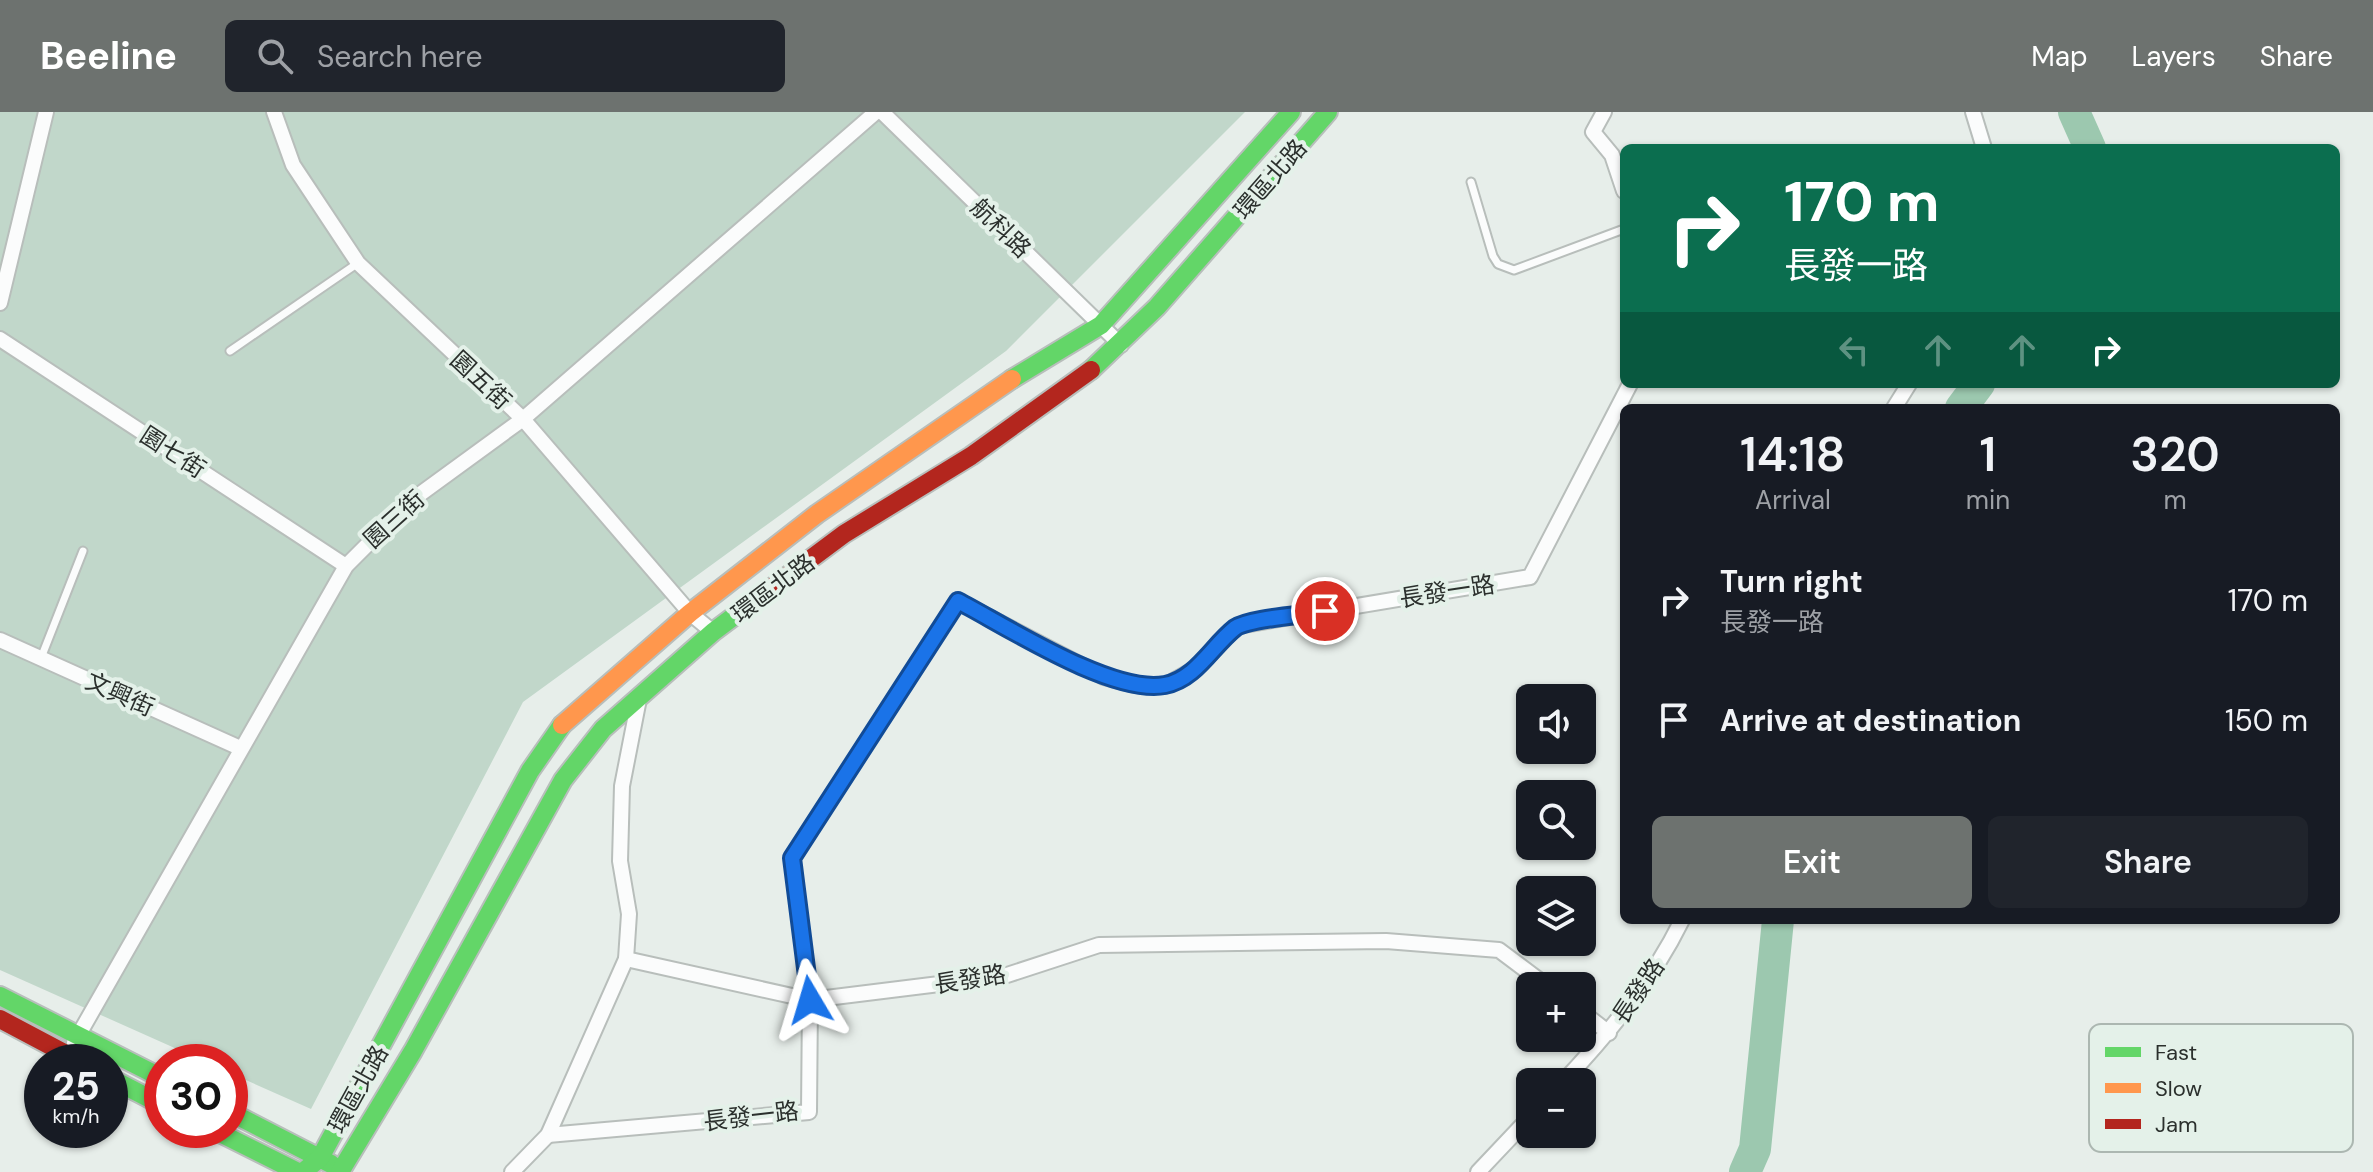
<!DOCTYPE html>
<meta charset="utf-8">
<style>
:root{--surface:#171b24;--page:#20242c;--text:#f1f3f6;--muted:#9ea1a6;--accent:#6d726f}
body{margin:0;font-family:"DM Sans","Noto Sans TC",sans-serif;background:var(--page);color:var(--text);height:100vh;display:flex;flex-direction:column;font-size:30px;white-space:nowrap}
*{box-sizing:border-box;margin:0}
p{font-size:26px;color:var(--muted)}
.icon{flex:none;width:44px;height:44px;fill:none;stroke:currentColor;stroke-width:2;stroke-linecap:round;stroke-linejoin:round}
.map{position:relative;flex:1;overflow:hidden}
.drawer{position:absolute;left:1620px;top:292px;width:720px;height:520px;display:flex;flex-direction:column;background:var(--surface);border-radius:12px;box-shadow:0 2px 6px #0004}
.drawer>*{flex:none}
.top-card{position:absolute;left:1620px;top:32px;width:720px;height:244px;border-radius:12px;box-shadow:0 2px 6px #0004;background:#0b6e4f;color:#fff;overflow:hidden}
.tools{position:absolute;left:1516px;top:572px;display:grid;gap:16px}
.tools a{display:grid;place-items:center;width:80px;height:80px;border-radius:12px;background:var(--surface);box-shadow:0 2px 6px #0004;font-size:40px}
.speed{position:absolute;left:24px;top:932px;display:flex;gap:16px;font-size:40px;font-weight:700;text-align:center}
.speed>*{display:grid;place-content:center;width:104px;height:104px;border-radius:50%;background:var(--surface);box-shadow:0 2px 6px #0004;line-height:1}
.speed small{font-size:20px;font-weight:400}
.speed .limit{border:12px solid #d22;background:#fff;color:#111}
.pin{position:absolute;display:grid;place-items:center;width:68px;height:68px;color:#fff;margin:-34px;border:4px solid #fff;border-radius:50%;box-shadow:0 2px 8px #0007}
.me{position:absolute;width:88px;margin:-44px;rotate:353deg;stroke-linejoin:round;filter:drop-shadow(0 0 6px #0008)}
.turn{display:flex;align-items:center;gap:28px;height:168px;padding:0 32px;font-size:36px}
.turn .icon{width:104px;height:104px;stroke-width:2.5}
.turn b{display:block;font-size:56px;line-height:68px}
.lanes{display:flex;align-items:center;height:76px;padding:0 32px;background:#0003;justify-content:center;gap:40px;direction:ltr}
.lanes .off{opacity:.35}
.eta{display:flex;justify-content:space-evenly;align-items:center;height:136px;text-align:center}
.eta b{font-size:48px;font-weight:600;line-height:56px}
.action{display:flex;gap:16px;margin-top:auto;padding:16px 32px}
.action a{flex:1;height:92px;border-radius:12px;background:var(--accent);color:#fff;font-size:32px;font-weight:600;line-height:92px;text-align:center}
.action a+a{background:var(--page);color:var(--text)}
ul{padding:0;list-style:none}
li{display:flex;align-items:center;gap:24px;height:120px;padding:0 32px}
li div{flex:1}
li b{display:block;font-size:30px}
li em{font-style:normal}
header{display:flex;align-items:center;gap:48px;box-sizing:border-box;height:112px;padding:0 40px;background:var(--accent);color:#fff}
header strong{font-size:38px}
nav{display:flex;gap:44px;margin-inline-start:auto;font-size:28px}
.search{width:560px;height:72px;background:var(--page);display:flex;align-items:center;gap:20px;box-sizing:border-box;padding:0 28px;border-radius:12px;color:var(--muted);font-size:30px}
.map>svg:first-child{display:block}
</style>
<header>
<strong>Beeline</strong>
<div class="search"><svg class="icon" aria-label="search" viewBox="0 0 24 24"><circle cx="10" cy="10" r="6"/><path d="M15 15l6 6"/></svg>Search here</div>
<nav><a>Map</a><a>Layers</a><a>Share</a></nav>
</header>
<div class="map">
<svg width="2373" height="1060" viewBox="0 0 2373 1060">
<rect width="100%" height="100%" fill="#e7eeea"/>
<!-- green -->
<polygon fill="#c1d7ca" points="0,0 1245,0 1006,239 523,590 311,997 230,961 230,950 206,950 0,858"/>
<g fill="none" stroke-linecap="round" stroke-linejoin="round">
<!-- river -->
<g stroke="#9cc8af" stroke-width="32">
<polyline points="2074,0 2090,36"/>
<polyline points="1961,296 1979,272"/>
<polyline points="1745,1060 1755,1037 1778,808"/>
</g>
<defs>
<g id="lane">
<polyline points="1471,70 1493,144 1498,152 1514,158 1624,117"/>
<polyline points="230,239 358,151"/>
<polyline points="41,546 83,439"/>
</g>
<g id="street">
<polyline points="274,0 293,53 358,151 523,307 690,501 713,520"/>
<polyline points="882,0 1121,233"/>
<polyline points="1604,0 1593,20 1612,43 1624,79"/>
<polyline points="1973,0 1984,36"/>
<polyline points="0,191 46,0"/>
<polyline points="0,227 346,454"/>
<polyline points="1894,296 1909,272"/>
<polyline points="0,528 240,636"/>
<polyline points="626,847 810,888 1004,864 1099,833 1386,829 1499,838 1547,874"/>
<polyline points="1582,900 1609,921"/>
<polyline points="74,931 346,454 412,388 523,307 876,0"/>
<path d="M 1563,970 C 1609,921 1652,869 1682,808"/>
<polyline points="548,1023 809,1000 810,888 792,746 958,489 1104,565 1135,573 1166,573 1198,555 1237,514 1530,465 1630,272"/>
<polyline points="512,1060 548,1023 626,847 629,802 620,749 622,674 639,587"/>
<polyline points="1478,1060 1530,1005"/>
</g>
<g id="fast">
<polyline points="1091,258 1157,195 1328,0"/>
<polyline points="1012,267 1101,213 1291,0"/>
<polyline points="0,884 162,966"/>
<polyline points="110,966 162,993"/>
<polyline points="230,1000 331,1052"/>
<polyline points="214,1018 298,1060"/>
<polyline points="303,1060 320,1046 530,659 562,613"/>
<polyline points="340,1060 413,939 563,668 603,617 713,520 761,484"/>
</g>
<polyline id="slow" points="562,613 690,501 817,402 1012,267"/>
<g id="jam">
<polyline points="761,484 844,422 971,344 1091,258"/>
<polyline points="0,907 81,950"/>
</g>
</defs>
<!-- lane casing -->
<use href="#lane" stroke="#b8bebb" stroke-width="11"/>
<!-- street casing -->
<use href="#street" stroke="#b8bebb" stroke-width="18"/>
<!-- fast casing -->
<use href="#fast" stroke="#b8bebb" stroke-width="22"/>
<!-- slow casing -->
<use href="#slow" stroke="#b8bebb" stroke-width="22"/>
<!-- jam casing -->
<use href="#jam" stroke="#b8bebb" stroke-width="22"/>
<!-- lane -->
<use href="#lane" stroke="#fbfcfc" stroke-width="7"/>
<!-- street -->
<use href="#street" stroke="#fbfcfc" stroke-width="14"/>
<!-- fast -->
<use href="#fast" stroke="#63d668" stroke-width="18"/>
<!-- slow -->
<use href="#slow" stroke="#ff974d" stroke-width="18"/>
<!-- jam -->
<use href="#jam" stroke="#b3261e" stroke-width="18"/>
</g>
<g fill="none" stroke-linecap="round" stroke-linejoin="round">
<defs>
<path id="route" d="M 810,888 L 792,746 L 958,489 C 1006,514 1112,583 1165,573 C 1196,567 1212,534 1235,516 C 1249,506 1306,503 1325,499"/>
</defs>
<!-- route casing -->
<use href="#route" stroke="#114b97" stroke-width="20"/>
<!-- route -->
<use href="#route" stroke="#1a73e8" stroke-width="14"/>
</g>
<g text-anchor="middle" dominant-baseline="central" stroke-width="8" stroke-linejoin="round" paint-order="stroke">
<!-- street labels -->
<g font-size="24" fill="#2b302d" stroke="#e4f1e9">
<text transform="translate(1270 67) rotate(-49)">環區北路</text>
<text transform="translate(1001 116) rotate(44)">航科路</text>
<text transform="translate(481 268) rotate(43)">園五街</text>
<text transform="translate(173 340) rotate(33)">園七街</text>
<text transform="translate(394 407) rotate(-42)">園三街</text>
<text transform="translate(773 476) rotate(-37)">環區北路</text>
<text transform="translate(1447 479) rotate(-9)">長發一路</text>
<text transform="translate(120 582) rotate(24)">文興街</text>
<text transform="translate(970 867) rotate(-9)">長發路</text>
<text transform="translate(1638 879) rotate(-56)">長發路</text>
<text transform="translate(358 977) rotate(-61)">環區北路</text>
<text transform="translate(751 1004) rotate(-7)">長發一路</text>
</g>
</g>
<!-- legend -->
<rect x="2089" y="912" width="264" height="128" rx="12" fill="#e4f1e9" stroke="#acb7b1" stroke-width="2"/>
<rect x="2105" y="935" width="36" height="10" fill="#63d668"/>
<rect x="2105" y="971" width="36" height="10" fill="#ff974d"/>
<rect x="2105" y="1007" width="36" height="10" fill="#b3261e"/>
<g font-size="22" fill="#2b302d">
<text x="2155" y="948">Fast</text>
<text x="2155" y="984">Slow</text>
<text x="2155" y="1020">Jam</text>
</g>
</svg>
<div class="tools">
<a><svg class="icon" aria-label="sound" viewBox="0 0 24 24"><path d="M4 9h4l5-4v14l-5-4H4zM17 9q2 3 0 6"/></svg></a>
<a><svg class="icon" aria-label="search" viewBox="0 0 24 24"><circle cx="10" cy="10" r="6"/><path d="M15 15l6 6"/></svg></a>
<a><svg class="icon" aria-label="layers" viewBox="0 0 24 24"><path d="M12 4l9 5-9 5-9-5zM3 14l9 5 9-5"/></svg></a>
<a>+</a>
<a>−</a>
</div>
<div class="speed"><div>25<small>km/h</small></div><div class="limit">30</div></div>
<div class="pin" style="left:1325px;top:499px;background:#d93025"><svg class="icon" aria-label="arrive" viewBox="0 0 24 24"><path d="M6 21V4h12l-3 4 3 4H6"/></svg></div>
<svg class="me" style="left:810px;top:888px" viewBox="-20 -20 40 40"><path d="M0-17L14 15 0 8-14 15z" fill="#1a73e8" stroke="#fff" stroke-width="4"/></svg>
<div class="top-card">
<div class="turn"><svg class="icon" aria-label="right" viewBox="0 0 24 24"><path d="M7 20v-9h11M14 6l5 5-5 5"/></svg><div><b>170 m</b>長發一路</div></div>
<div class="lanes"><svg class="icon off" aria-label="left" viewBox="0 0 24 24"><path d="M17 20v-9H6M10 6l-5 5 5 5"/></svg><svg class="icon off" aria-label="ahead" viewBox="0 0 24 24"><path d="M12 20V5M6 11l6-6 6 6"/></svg><svg class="icon off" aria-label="ahead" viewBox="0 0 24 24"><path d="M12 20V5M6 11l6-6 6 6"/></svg><svg class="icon" aria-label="right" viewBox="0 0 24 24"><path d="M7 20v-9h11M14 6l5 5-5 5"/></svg></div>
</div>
<section class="drawer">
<div class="eta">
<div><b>14:18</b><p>Arrival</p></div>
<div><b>1</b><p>min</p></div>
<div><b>320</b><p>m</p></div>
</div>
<ul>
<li><svg class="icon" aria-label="right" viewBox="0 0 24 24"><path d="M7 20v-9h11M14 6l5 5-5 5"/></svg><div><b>Turn right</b><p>長發一路</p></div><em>170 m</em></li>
<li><svg class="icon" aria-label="arrive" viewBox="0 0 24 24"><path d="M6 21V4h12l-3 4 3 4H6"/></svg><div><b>Arrive at destination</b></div><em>150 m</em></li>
</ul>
<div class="action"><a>Exit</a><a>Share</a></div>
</section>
</div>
